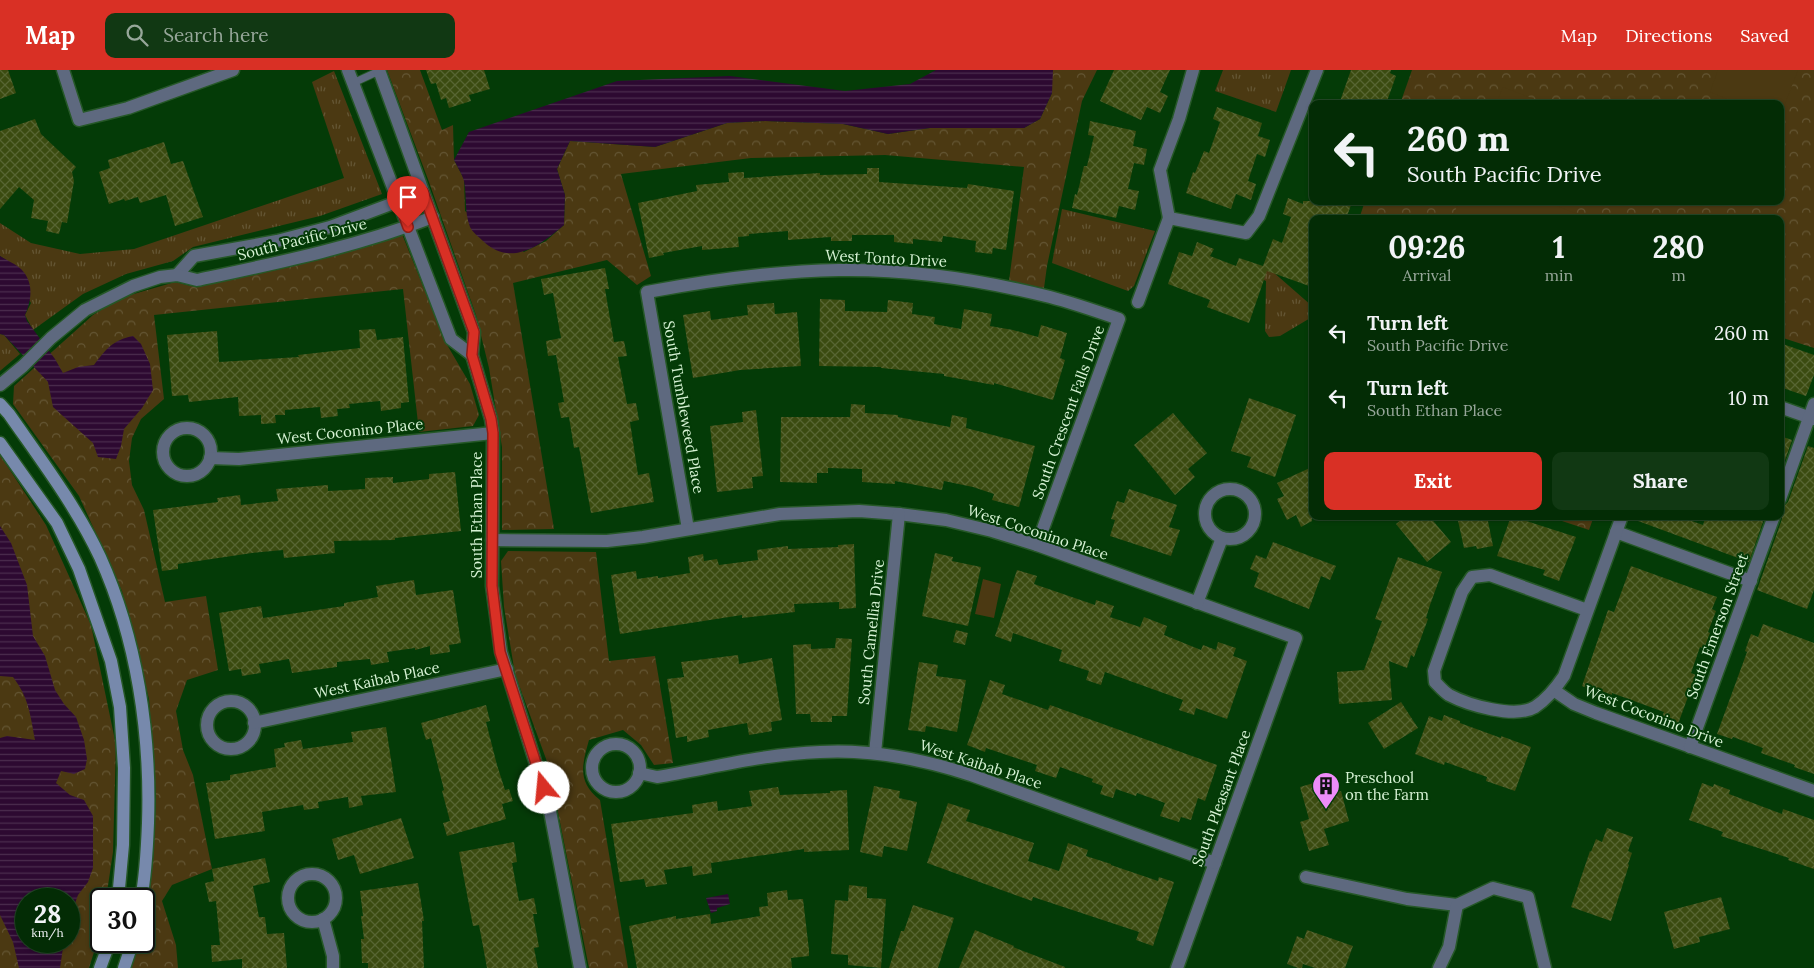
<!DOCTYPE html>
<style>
:root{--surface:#032c05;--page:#113813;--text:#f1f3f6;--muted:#97a79a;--line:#244827;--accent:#d93025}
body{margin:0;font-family:Lora,serif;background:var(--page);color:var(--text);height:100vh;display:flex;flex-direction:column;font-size:19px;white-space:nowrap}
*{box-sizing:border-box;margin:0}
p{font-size:16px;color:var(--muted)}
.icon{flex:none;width:28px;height:28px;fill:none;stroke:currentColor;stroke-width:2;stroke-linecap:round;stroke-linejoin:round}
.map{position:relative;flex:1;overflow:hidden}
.side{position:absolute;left:1309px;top:145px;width:475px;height:305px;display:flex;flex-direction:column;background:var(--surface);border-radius:10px;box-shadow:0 1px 4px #0004,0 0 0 1px var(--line)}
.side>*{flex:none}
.top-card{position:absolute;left:1309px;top:30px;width:475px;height:105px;border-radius:10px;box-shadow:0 1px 4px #0004,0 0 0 1px var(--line);background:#032c05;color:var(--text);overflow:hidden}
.speed{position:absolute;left:15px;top:818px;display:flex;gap:10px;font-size:25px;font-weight:700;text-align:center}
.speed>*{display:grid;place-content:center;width:65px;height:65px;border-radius:50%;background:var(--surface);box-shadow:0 1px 4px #0004,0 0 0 1px var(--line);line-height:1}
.speed small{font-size:12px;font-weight:400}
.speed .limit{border:2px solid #111;border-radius:8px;background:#fff;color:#111}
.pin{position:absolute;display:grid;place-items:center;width:42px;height:42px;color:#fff;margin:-51px -21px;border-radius:50% 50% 50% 0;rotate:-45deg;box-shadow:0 0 5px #0007}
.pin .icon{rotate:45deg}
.me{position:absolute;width:55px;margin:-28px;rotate:343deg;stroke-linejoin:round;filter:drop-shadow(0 0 4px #0008)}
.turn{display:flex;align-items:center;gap:18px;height:105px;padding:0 15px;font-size:22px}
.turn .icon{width:65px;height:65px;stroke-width:2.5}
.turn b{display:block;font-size:35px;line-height:42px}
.eta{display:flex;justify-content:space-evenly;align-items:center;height:85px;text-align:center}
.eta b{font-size:30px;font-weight:700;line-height:35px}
.cta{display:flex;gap:10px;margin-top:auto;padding:10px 15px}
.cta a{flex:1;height:58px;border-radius:10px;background:var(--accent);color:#fff;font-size:20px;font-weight:700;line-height:58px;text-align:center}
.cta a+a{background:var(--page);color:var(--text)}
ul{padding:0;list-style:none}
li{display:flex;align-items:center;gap:15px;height:65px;padding:0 15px}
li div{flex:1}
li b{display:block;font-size:19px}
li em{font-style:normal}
header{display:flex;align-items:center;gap:30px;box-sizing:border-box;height:70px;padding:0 25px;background:var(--accent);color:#fff}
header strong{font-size:24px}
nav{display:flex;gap:28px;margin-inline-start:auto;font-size:18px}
.search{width:350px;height:45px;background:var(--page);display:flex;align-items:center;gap:12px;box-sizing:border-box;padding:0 18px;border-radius:10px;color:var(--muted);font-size:19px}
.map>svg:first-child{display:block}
</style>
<header>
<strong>Map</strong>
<div class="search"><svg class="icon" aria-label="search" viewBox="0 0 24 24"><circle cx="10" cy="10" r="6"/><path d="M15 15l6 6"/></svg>Search here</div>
<nav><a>Map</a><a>Directions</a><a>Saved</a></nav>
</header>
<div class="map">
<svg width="1814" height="898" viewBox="0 0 1814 898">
<defs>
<pattern id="grass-tufts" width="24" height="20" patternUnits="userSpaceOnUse" patternTransform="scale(1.25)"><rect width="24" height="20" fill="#4b3912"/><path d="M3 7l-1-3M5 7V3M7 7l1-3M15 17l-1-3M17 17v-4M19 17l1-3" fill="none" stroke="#645634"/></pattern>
<pattern id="park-crowns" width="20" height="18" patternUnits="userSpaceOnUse" patternTransform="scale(1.25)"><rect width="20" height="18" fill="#4b3912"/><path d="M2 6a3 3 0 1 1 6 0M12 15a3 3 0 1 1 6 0" fill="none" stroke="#645634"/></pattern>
<pattern id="water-rules" width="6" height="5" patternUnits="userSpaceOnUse" patternTransform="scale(1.25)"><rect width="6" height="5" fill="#2d0931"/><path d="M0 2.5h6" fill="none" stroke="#4b2d4e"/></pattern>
<pattern id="building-cross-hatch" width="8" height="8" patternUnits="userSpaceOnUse" patternTransform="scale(1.25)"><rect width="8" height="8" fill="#3b4b10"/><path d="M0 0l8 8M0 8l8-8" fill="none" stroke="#576532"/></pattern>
</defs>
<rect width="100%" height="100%" fill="#043b07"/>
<!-- grass -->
<g fill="url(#grass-tufts)">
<polygon points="1223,0 1291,0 1276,42 1215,21"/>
<polygon points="334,1 382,124 320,146 193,177 173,191 126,204 83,224 33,260 25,245 31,233 6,190 0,186 0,153 31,173 80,184 134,179 344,108 312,12"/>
<polygon points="1062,139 1155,161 1134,216 1128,221 1052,193"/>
<polygon points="1264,194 1312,236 1312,247 1280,266 1269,267 1265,261 1266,211 1260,208"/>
<polygon points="0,264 4,265 20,284 0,301"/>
</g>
<!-- park -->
<g fill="url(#park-crowns)" fill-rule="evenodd">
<polygon points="387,0 420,0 442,60 453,55 454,90 464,109 465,141 524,182 546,171 564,155 565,125 557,99 570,71 655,77 727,53 765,51 843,54 888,64 930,58 1024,58 1040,49 1052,23 1052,0 1097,0 1082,31 1047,196 1044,218 1009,211 1024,97 885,85 751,88 621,104 651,206 637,215 607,190 513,213 554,459 502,460 502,377 489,298 476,245 429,112"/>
<polygon points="1412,0 1814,0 1814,278 1780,267 1780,149 1359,149 1365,131 1780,131 1780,34 1400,34"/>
<polygon points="402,164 446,273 470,314 479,345 473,356 419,362 403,219 154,245 164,329 141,349 132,368 129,391 132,415 144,440 165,532 206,526 218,600 187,610 176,641 183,680 193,705 212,799 172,815 162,831 176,875 178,898 131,898 138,871 144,871 144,842 153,792 156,727 149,629 122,521 79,426 13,334 14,316 93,245 120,228 175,212 191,216 263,201"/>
<path d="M 0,385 L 46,455 L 91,555 L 116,675 L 113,782 L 106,829 L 101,829 L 101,860 L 89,898 L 0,898 ZM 26,829 L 69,829 L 69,871 L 26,871 Z"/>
<polygon points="1547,446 1594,446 1589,460"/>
<path d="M 508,481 L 596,482 L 609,591 L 655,586 L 673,693 L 654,695 L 641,675 L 623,660 L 589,670 C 582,695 577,712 600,730 L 628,898 L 589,898 L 549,697 L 515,604 L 504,537 L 501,491 Z"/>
</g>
<!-- pitch -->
<g fill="#4b3912">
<polygon points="1718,0 1798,0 1780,47 1780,34 1740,34 1710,22"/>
<polygon points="1503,17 1547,34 1496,34"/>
<polygon points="1459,131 1544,131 1580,145 1578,149 1452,149"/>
<polygon points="983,509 1001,514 994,548 975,544"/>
</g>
<!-- water -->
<g fill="url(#water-rules)">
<path d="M 936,0 L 1053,0 L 1052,23 L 1040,49 L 1024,58 L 930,58 L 888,64 L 843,54 L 765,51 L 727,53 L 655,77 L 570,71 L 557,99 L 565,125 L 564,155 C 541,175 511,198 483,171 C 479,167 472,162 470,157 C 464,141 467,126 464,111 C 462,104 457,96 454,90 L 469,62 L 617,11 L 730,6 L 845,21 L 910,14 Z"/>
<path d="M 0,186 C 6,190 16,194 21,199 C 34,212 32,230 25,245 L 27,251 L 55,289 L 63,303 L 78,297 L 94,295 C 106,279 113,270 133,266 L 141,274 L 150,294 L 153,320 L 142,338 L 124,359 L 121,376 L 116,389 L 98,387 L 93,373 L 53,337 L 48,312 L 4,265 L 0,264 Z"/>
<path d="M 0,456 L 11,473 L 27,515 L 33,566 L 45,586 L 55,620 L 64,634 L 76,647 L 84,670 L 87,689 L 85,699 L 74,704 L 61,701 L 56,713 L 70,725 L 84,730 L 93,746 L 93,798 L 88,812 L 78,825 L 69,850 L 69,829 L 26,829 L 26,871 L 64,871 L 60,898 L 19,898 L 13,872 L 0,845 L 0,668 L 7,666 L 35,670 C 30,644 29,628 13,607 L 0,606 Z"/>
<polygon points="728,824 730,834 717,838 717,841 711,843 706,828"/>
</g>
<!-- building -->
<g fill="url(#building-cross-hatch)">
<polygon points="0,0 8,0 16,23 0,29"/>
<polygon points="426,0 484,0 490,19 469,25 471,31 449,38 446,28 441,30 436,13 431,14"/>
<polygon points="1114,0 1170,0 1160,22 1168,26 1160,43 1147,37 1141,50 1100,31"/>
<polygon points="1351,0 1391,0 1390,3 1396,6 1386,34 1339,34"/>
<polygon points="1217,37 1262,53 1258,66 1270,70 1265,87 1257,84 1248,111 1256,114 1251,130 1236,124 1231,139 1186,123 1193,102 1195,103 1204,81 1209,83 1220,52 1213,49"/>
<polygon points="35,49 41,64 76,97 72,102 74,111 67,153 62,152 59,164 46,161 48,151 31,148 34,130 19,117 0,139 0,61"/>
<polygon points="1090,51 1136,61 1133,76 1147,79 1144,95 1134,93 1128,119 1139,121 1135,140 1119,136 1116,148 1072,138 1075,124 1077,125 1084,96 1087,96 1094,66 1088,65"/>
<polygon points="164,72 171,94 183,91 203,147 175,156 166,125 140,133 138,127 125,131 124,129 109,134 99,102 110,98 108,90"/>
<polygon points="867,98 879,98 879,112 967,118 968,114 1014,121 1006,180 993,178 992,184 975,182 976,171 943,166 942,172 913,169 913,174 894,172 894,165 852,165 852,171 831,171 831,167 788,170 788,161 749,164 749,166 738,167 739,177 702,180 702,176 663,183 664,185 649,188 638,133 697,121 696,115 729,112 728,103 744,102 744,108 820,103 820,105 867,104"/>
<polygon points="1288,128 1303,134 1303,131 1341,131 1351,135 1346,149 1312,149 1312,217 1267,201 1249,253 1207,237 1210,230 1168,214 1179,182 1192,186 1197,172 1214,179 1210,186 1236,196 1239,188 1263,196 1273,169 1282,173 1291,147 1283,144"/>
<polygon points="605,198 609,219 605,219 614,272 624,271 627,286 618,287 627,334 636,333 639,350 630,352 638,405 649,403 654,432 591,443 579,377 574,378 569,347 561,348 558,333 564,332 556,285 548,286 546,271 561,268 553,223 544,225 541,209"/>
<polygon points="820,229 845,230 845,241 887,242 888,230 913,233 912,244 935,247 934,254 961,259 964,239 992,244 990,256 1013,260 1038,267 1041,255 1067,263 1060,288 1065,290 1053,330 994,313 994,315 944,306 944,304 881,298 881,297 819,296"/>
<polygon points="774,233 775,244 797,242 801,296 740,300 693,308 683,245 710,241 711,250 748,245 747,235"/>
<polygon points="375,259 377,270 403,267 409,332 401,333 401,338 381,341 380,331 349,334 350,338 337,339 338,346 321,348 320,337 285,340 285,345 275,345 276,353 261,354 261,345 239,346 238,327 189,332 188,325 172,326 167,265 217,261 219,292 299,287 298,285 360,278 359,260"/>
<polygon points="1780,273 1814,285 1814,305 1806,326 1780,317"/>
<polygon points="1249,328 1296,345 1275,407 1247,397 1251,387 1231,381"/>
<polygon points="851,334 865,335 865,343 898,345 898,347 950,357 952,345 967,348 966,358 1035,376 1019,437 992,430 994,424 973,417 944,411 942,420 895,411 895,414 862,412 862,399 828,398 828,403 817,403 817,413 780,412 781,347 850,347"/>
<polygon points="756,340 763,406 752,407 753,418 717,422 710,356 743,352 742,342"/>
<polygon points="1173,343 1207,383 1188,399 1195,407 1175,425 1134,375"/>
<polygon points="1780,366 1792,370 1780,405"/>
<polygon points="1808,376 1814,378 1814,520 1807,539 1757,520 1782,449 1780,437 1785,435 1788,432"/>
<polygon points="1312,397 1312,451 1301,457 1296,445 1287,450 1277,429 1284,426 1277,413"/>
<polygon points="455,402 461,461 395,468 395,470 334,471 335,483 284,488 283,480 252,483 178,494 178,499 162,501 153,440 218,432 217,428 240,425 241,435 278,431 276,419 328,415 328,421 365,419 365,408 393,407 393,413 429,409 429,404"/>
<polygon points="1129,419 1177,435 1169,457 1180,460 1171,486 1110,466 1115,450 1111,449 1117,431 1124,433"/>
<polygon points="1406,446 1429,446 1451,472 1427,492 1396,454"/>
<polygon points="1457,446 1487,446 1493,476 1477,479 1476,476 1464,478"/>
<polygon points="1511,446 1576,467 1559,511 1543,505 1545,500 1497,486"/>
<polygon points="1630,446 1678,446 1703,455 1706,446 1765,446 1749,492 1630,448"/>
<polygon points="1273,472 1336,496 1330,510 1321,506 1309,539 1254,517 1259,503 1250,499 1256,485 1266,489"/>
<polygon points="854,474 856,538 839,539 839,532 794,534 795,542 742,548 742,545 620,564 611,505 636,501 637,509 658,506 658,508 690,503 688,487 703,484 704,491 717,489 719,495 758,490 757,480 788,476 788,479 838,477 838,475"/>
<polygon points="935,483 953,487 952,491 981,497 968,556 922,546"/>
<polygon points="1398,487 1442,502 1430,535 1426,548 1428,549 1414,587 1411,585 1407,598 1389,591 1392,630 1339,634 1337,602 1364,600 1382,551 1375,549"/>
<polygon points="1631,496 1717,527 1712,539 1716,541 1708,562 1710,563 1704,579 1700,577 1691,603 1696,605 1678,654 1662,647 1664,642 1612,623 1612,625 1599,620 1598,622 1582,616 1608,540 1614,542"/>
<polygon points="1017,500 1037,506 1034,514 1095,535 1096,530 1114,536 1110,547 1140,557 1144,547 1167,556 1164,565 1201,580 1203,575 1216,580 1218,572 1236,578 1233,586 1247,591 1227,649 1196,638 1194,645 1179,640 1183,630 1105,602 1101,615 1086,610 1089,601 1059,591 1062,580 1013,563 1011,572 995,566"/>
<polygon points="414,510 416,525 453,520 461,573 449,575 450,582 430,585 430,576 415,580 415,578 387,582 389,592 371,595 370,589 337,592 337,597 292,603 289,589 259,594 261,603 242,606 241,599 229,601 219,543 261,536 263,548 344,536 344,533 378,527 376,516"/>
<polygon points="1763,554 1814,573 1814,704 1794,697 1795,695 1761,683 1763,678 1733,667 1732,669 1717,664 1747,582 1745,581 1751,564 1758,567"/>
<polygon points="956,560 968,563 965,575 953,572"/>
<polygon points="836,568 852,569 847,646 832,646 832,652 811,652 810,644 796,644 793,575 811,574 811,579 835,578"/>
<polygon points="738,585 739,594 772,588 782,650 771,652 772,661 749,665 747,653 708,660 709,667 687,672 687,666 676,668 667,609 684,607 681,592"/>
<polygon points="919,592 938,595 936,606 966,610 957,662 926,656 925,662 908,660"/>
<polygon points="990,610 1005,615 1002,624 1048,640 1050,635 1217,695 1205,731 1198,728 1191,750 1181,747 1179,752 1160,746 1165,733 1137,723 1136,726 1116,719 1113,728 1100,724 1103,716 1092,712 1093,709 1060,697 1056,708 1035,701 1037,695 986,678 985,682 967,675"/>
<polygon points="1401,632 1418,658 1384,679 1368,653"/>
<polygon points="486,635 490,651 486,652 497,695 505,720 509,719 513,731 502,734 506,749 447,766 443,753 450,751 442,721 444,720 431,668 426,670 421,653"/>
<polygon points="1444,645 1460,651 1460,653 1501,668 1501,666 1531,677 1515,721 1486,711 1487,707 1445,692 1444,695 1415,684 1429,646 1442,651"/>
<polygon points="386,657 396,722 361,726 363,735 349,738 348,727 318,732 319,738 304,740 303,735 262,742 265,761 215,769 206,713 230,710 230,705 276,697 274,679 285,677 284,673 301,670 303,679 317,677 353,672 351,662"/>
<polygon points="1324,710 1328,725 1341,721 1349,751 1324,759 1329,775 1309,781 1300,752 1309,749 1300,717"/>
<polygon points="1702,713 1713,717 1714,714 1730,720 1729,724 1782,744 1783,739 1814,750 1814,799 1788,790 1789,788 1721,766 1723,762 1689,750"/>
<polygon points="874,716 900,721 899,728 917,732 907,781 884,776 882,787 860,782"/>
<polygon points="778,717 780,725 830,723 830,721 847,720 849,780 804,782 804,779 725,791 711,793 712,803 693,806 692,796 664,800 667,814 646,817 644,809 620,812 611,754 693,743 692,735 717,731 718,741 752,736 749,721"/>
<polygon points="948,733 970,740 966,751 1034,773 1028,791 1059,801 1068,773 1088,780 1086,786 1111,794 1111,795 1158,811 1159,807 1174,812 1153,876 1136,870 1139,862 1033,827 1032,831 927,793"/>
<polygon points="401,748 414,788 360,804 354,785 338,790 332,769"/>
<polygon points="1607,758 1633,767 1628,781 1632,783 1628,794 1629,795 1611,851 1571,837 1590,781 1591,782 1596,769 1602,772"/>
<polygon points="514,772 517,792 512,793 519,831 534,828 537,844 533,844 539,877 534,878 538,898 487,898 479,855 473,856 459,782"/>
<polygon points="265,788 270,812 253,816 259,847 265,847 267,864 284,863 287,898 242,898 242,889 212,892 211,875 220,875 216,831 209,832 205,813 214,811 212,799"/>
<polygon points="418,813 424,851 422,851 424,898 368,898 368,893 362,893 361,869 364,869 361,846 363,846 360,821"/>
<polygon points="849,815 867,817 867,828 886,829 881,898 848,895 848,885 831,884 835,830 848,831"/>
<polygon points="787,820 788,830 803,829 809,880 809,886 791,888 792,898 637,898 629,856 676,846 676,849 710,844 711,854 760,846 759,837 768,836 767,823"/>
<polygon points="1721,827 1730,859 1699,867 1700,872 1674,879 1664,842"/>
<polygon points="913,835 954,848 938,898 889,898 901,861 904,861"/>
<polygon points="975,860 1014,876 1013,877 1065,897 1065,898 959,898"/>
<polygon points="1307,860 1353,876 1345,898 1315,898 1303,894 1302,898 1298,898 1287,894 1297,866 1304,869"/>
</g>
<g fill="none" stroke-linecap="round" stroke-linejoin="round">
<defs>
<polyline id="lane" points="353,13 379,1"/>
<g id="street">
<polyline points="63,0 79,50 128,38 233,0"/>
<polyline points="348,0 451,269 472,285"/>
<polyline points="379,0 474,262 472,285 491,349 493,363 492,516 501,582 549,736 580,898"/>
<polyline points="1169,148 1246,163 1259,146 1317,0"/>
<polyline points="1169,148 1160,100 1179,49 1193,0"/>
<polyline points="177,205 194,186 277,171 330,157 423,122"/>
<polyline points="1138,232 1169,148"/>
<path d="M 0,315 L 23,296 L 51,268 L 85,240 L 133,216 L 160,207 L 177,205 L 197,210 C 277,193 356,177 433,147"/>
<polyline points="1780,337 1814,349"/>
<circle cx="187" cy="382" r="24"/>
<polyline points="210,388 239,389 493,363"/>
<circle cx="1230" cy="444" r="25"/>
<polyline points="1780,429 1814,334"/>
<path d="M 688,459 L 647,222 C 711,210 774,201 839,200 C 910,199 982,210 1050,227 C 1073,233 1096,241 1119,249 L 1037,475"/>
<polyline points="1616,462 1751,511"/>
<polyline points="492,470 607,471 643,467 780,444 859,441 899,444 946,450 992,461 1037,475 1296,568 1177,898"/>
<polyline points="1197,533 1222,468"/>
<path d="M 1587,540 L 1490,505 L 1472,507 L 1462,522 L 1434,601 L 1435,612 C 1439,616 1444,622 1449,625 C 1468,635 1515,649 1535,637 C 1547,629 1556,618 1564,606 L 1622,446"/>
<polyline points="1555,621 1574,634 1596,643 1814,721"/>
<circle cx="231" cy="655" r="24"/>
<polyline points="254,653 507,599"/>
<circle cx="616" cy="698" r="24"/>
<polyline points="1690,677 1774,446"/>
<polyline points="875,683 899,444"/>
<path d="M 639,703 L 657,707 C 711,698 765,684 820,682 C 872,679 922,689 971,705 L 1215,793"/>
<circle cx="312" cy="828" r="24"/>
<polyline points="1306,807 1407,829 1457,835 1493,818 1528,827 1545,898"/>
<polyline points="323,849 333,886 333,898"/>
<polyline points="1439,898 1449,877 1457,835"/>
</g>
<g id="secondary">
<path d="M 0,334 L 9,344 C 41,390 76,436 100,487 C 137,569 151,664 148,753 C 147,779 146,804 141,829"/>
<polyline points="0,373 57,453 79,499 111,591 120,637 124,698 123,775 118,829"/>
<polyline points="100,898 110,871"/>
<polyline points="124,898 133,871"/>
</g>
</defs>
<!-- lane casing -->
<use href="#lane" stroke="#265828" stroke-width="9"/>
<!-- street casing -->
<use href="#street" stroke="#265828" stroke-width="15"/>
<!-- secondary casing -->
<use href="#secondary" stroke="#265828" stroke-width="15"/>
<!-- lane -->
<use href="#lane" stroke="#5e697f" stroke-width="7"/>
<!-- street -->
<use href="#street" stroke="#5e697f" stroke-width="12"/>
<!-- secondary -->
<use href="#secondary" stroke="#7789ac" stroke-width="12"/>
</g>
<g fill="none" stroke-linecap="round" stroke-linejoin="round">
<defs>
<polyline id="route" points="408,157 399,132 423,122 474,262 472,285 491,349 493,363 492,516 500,582 544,718"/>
</defs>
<!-- route casing -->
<use href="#route" stroke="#8d1f18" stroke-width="12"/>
<!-- route -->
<use href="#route" stroke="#d93025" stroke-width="9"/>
</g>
<!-- icons -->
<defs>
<symbol id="building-pin" viewBox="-11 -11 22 30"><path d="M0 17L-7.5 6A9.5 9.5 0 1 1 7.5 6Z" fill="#ee8cf9" stroke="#043b07"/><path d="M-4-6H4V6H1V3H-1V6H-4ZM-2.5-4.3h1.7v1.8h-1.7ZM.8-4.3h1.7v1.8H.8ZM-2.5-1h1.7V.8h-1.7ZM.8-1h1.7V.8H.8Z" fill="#111"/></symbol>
</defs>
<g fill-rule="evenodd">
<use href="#building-pin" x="1310" y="700" width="32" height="43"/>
</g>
<g text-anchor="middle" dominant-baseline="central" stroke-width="4" stroke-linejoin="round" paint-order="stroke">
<!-- street labels -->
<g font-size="15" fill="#d6f2d4" stroke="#043b07">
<text transform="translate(302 169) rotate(-14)">South Pacific Drive</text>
<text transform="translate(886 188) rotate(3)">West Tonto Drive</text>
<text transform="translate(684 337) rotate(80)">South Tumbleweed Place</text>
<text transform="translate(1068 342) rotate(-70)">South Crescent Falls Drive</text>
<text transform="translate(350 361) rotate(-6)">West Coconino Place</text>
<text transform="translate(476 445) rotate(-90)">South Ethan Place</text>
<text transform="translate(1038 462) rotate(18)">West Coconino Place</text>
<text transform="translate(1717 556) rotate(-70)">South Emerson Street</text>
<text transform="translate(871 562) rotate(-84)">South Camellia Drive</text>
<text transform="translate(377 610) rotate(-12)">West Kaibab Place</text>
<text transform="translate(1654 646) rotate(21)">West Coconino Drive</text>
<text transform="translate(981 694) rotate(18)">West Kaibab Place</text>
<text transform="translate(1221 728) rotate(-70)">South Pleasant Place</text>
</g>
<!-- poi labels -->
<g font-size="15" fill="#d6f2d4" stroke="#043b07" text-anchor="start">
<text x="1345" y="707">Preschool<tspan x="1345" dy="17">on the Farm</tspan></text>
</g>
</g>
</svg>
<div class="speed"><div>28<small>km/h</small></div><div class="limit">30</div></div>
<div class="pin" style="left:408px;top:157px;background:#d93025"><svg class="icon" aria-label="arrive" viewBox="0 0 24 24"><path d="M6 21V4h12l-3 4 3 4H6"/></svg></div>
<svg class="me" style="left:544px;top:718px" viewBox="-20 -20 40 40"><circle r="19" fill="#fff"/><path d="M0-13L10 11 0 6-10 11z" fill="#d93025"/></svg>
<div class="top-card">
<div class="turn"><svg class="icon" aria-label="left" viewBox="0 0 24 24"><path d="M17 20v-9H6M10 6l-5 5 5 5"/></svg><div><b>260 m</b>South Pacific Drive</div></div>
</div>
<section class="side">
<div class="eta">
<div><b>09:26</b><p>Arrival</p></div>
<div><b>1</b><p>min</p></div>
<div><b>280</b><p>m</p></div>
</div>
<ul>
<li><svg class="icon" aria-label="left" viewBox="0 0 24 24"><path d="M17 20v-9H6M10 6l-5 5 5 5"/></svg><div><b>Turn left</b><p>South Pacific Drive</p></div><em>260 m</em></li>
<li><svg class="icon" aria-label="left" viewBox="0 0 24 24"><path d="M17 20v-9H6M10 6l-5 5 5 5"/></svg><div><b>Turn left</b><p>South Ethan Place</p></div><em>10 m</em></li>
</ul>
<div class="cta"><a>Exit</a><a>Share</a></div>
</section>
</div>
